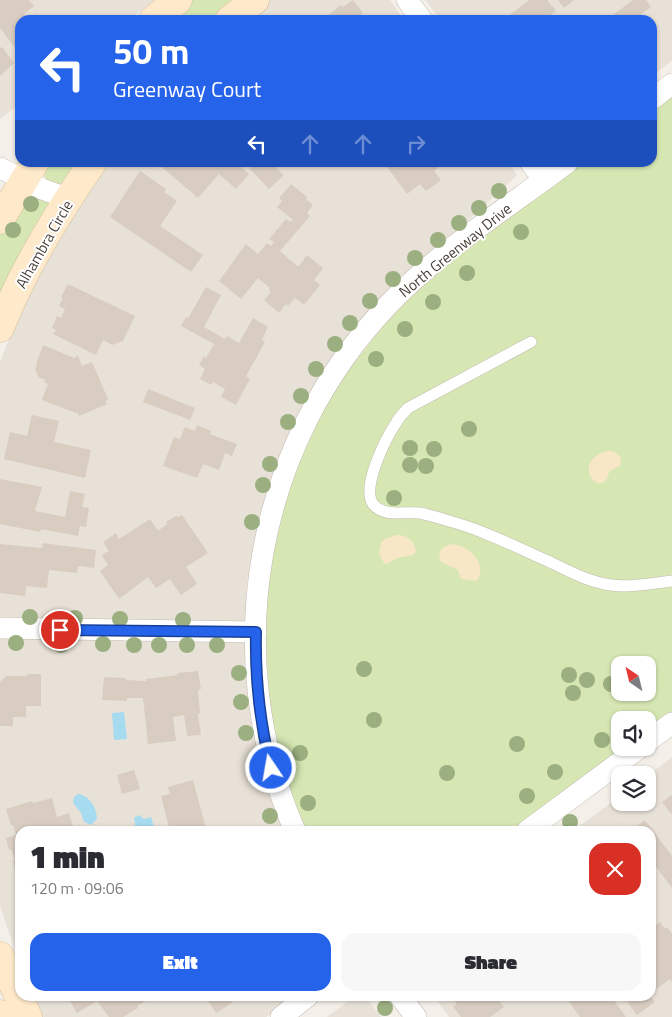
<!DOCTYPE html>
<meta charset="utf-8">
<style>
:root{--surface:#fff;--page:#f7f7f7;--text:#2b2b33;--muted:#7c7c81;--accent:#2563eb}
body{margin:0;font-family:"Titillium Web",sans-serif;background:var(--page);color:var(--text);height:100vh;display:flex;flex-direction:column;font-size:19px;white-space:nowrap}
*{box-sizing:border-box;margin:0}
p{font-size:16px;color:var(--muted)}
.icon{flex:none;width:28px;height:28px;fill:none;stroke:currentColor;stroke-width:2;stroke-linecap:round;stroke-linejoin:round}
.map{position:relative;flex:1;overflow:hidden}
.side{position:absolute;left:15px;top:826px;width:641px;height:175px;display:flex;flex-direction:column;background:var(--surface);border-radius:15px;box-shadow:0 1px 4px #0004}
.side>*{flex:none}
.top-card{position:absolute;left:15px;top:15px;width:642px;height:152px;border-radius:15px;box-shadow:0 1px 4px #0004;background:#2563eb;color:#fff;overflow:hidden}
.needle{width:32px;rotate:325deg}
.fabs{position:absolute;left:611px;top:656px;display:grid;gap:10px}
.fabs a{display:grid;place-items:center;width:45px;height:45px;border-radius:10px;background:var(--surface);box-shadow:0 1px 4px #0004;font-size:25px}
.pin{position:absolute;display:grid;place-items:center;width:42px;height:42px;color:#fff;margin:-21px;border:2px solid #fff;border-radius:50%;box-shadow:0 1px 5px #0007}
.me{position:absolute;width:55px;margin:-28px;rotate:348deg;stroke-linejoin:round;filter:drop-shadow(0 0 4px #0008)}
.turn{display:flex;align-items:center;gap:18px;height:105px;padding:0 15px;font-size:22px}
.turn .icon{width:65px;height:65px;stroke-width:2.5}
.turn b{display:block;font-size:35px;line-height:42px}
.lanes{display:flex;align-items:center;height:48px;padding:0 15px;background:#0003;justify-content:center;gap:25px;direction:ltr}
.lanes .off{opacity:.35}
.round{display:grid;place-items:center;flex:none;width:52px;height:52px;border-radius:15px;background:var(--page)}
.head{display:flex;align-items:center;justify-content:space-between;height:85px;padding:0 15px}
h1{font-size:30px;font-weight:800;line-height:38px}
.action{display:flex;gap:10px;margin-top:auto;padding:10px 15px}
.action a{flex:1;height:58px;border-radius:15px;background:var(--accent);color:#fff;font-size:20px;font-weight:800;line-height:58px;text-align:center}
.action a+a{background:var(--page);color:var(--text)}
.map>svg:first-child{display:block}
</style>
<div class="map">
<svg width="672" height="1017" viewBox="0 0 672 1017">
<rect width="100%" height="100%" fill="#f4f0e9"/>
<!-- residential -->
<g fill="#e8e1d7">
<polygon points="0,0 155,0 129,20 20,20 20,104 0,119"/>
<polygon points="269,0 390,0 404,20 245,20"/>
<polygon points="425,0 672,0 672,61 653,75 652,20 441,20"/>
<polygon points="508,162 517,175 375,307 310,394 261,510 246,588 249,679 261,778 286,831 20,831 20,965 0,906 0,362 31,284 103,163"/>
<polygon points="672,757 672,1017 449,1017 434,996 651,996 651,831 573,831 620,796 620,802 648,802 648,776"/>
<polygon points="31,996 294,996 266,1017 38,1017"/>
<polygon points="355,996 365,996 381,1017 327,1017"/>
</g>
<!-- green -->
<g fill="#d6e7b3" fill-rule="evenodd">
<polygon points="187,0 242,0 218,20 164,20"/>
<path d="M 672,94 L 672,712 L 648,731 L 648,720 L 620,720 L 620,748 L 625,748 L 514,831 L 303,831 L 270,728 L 264,602 L 282,501 L 332,391 L 403,301 L 467,247 L 580,163 L 652,162 L 653,108 ZM 620,665 L 648,665 L 648,692 L 620,692 Z"/>
<path d="M 43,163 L 84,163 L 67,184 C 50,186 42,181 43,163 Z"/>
<polygon points="24,194 33,194 53,205 0,308 0,235"/>
</g>
<!-- sand -->
<g fill="#f7e7c6">
<path d="M 607,451 C 614,451 617,452 621,458 L 620,466 L 610,471 C 608,473 608,476 607,479 C 596,495 572,461 607,451 Z"/>
<path d="M 397,535 C 407,535 415,541 416,551 L 413,555 L 397,558 L 387,564 L 384,563 L 379,553 L 381,542 L 387,538 Z"/>
<path d="M 454,544 C 471,548 488,564 477,581 L 461,579 L 458,570 L 441,562 C 436,550 444,545 454,544 Z"/>
</g>
<!-- water -->
<g fill="#a7dbef">
<polygon points="124,712 127,739 114,740 112,713"/>
<path d="M 78,794 C 89,795 97,808 97,819 L 91,825 L 84,822 L 81,813 L 73,803 L 74,797 Z"/>
<polygon points="139,815 144,819 151,817 155,831 136,831 134,818"/>
</g>
<!-- building -->
<g fill="#d9cdc2">
<polygon points="0,0 29,0 34,6 24,14 28,19 36,14 40,20 20,20 20,54 0,28"/>
<polygon points="353,0 363,13 354,20 329,20 327,16 341,5 343,7"/>
<polygon points="529,0 547,0 556,11 544,20 503,20"/>
<polygon points="558,0 574,0 564,8"/>
<polygon points="633,0 646,0 651,7 633,20 606,20"/>
<polygon points="2,47 14,63 0,76 0,48"/>
<polygon points="156,162 235,162 249,174 236,189 219,174 198,198"/>
<polygon points="256,162 273,162 272,164 284,175 269,189 250,169"/>
<polygon points="386,162 444,162 434,171 441,180 426,191 420,184 407,194 384,163"/>
<polygon points="140,171 166,189 164,192 177,201 160,226 203,255 191,272 110,217"/>
<polygon points="291,184 307,197 306,199 313,205 307,213 310,216 280,251 297,266 299,266 307,255 323,268 314,280 320,285 304,305 295,298 288,306 286,304 279,313 264,300 271,292 269,290 270,288 258,278 241,299 219,281 246,244 258,254 267,243 271,246 274,242 269,239 286,219 290,222 293,220 277,207 282,201 279,198"/>
<polygon points="68,284 135,316 123,341 112,345 103,340 96,355 53,334 56,330 52,328 57,316 61,318 65,309 59,306 63,298 61,297"/>
<polygon points="206,287 221,295 204,327 225,339 227,336 239,343 253,318 268,327 262,340 265,342 246,376 250,379 236,405 221,397 225,389 213,382 211,385 200,379 205,369 199,365 204,356 206,358 214,344 181,326 186,317 188,318"/>
<polygon points="43,345 74,358 78,355 82,366 92,362 108,399 105,401 107,404 79,416 79,414 42,400 48,384 44,382 45,379 39,378 35,369 37,365 36,364"/>
<polygon points="148,389 195,408 190,420 143,402"/>
<polygon points="32,415 59,421 54,442 91,450 85,478 4,459 10,432 27,436"/>
<polygon points="197,425 211,431 210,434 237,444 232,456 225,453 219,470 203,464 197,478 163,466 174,437 180,439 185,427 195,431"/>
<polygon points="0,479 42,487 35,511 65,517 70,491 85,494 82,507 89,508 86,527 80,526 78,536 41,529 40,532 0,524"/>
<polygon points="182,515 208,553 186,567 197,584 181,595 170,579 156,588 148,577 119,599 100,571 108,565 102,555 109,551 103,542 116,533 119,539 150,519 158,531 167,524 166,522 176,516 178,517"/>
<polygon points="43,543 96,550 94,568 78,566 77,573 49,570 47,588 26,586 25,596 0,593 0,544 42,548"/>
<polygon points="198,671 201,689 198,690 200,713 198,714 201,735 187,736 184,715 173,717 176,741 148,744 143,698 127,698 127,701 102,700 104,677 126,678 126,680 146,681 146,679 178,675 177,673"/>
<polygon points="27,674 41,674 41,706 26,706 26,717 13,717 13,726 0,726 0,682 6,676 27,676"/>
<polygon points="134,770 140,789 122,794 117,775"/>
<polygon points="193,780 206,829 199,831 170,831 161,796 170,794 168,787"/>
<polygon points="672,795 672,815 662,802"/>
<polygon points="52,798 57,817 69,813 73,827 80,825 82,831 20,831 19,884 13,861 15,860 11,849 9,850 6,838 16,835 13,825 11,825 6,809 32,801 33,803"/>
<polygon points="645,820 672,856 672,888 651,860 651,831 634,831 633,829"/>
<polygon points="660,922 665,929 667,927 672,934 672,982 670,979 651,993 651,929"/>
<polygon points="67,996 154,996 137,1006 138,1008 123,1017 109,1017 97,1001 77,1013"/>
<polygon points="205,996 228,996 232,1003 216,1013"/>
<polygon points="451,996 496,996 504,1007 490,1017 461,1017 453,1007 457,1004"/>
<polygon points="573,996 611,996 626,1017 580,1017 568,1000"/>
<polygon points="623,996 650,996 655,1002 637,1015"/>
</g>
<g fill="none" stroke-linecap="round" stroke-linejoin="round">
<defs>
<path id="lane" d="M 531,342 L 408,408 C 404,413 399,417 396,423 C 386,438 361,487 373,504 C 384,518 405,511 420,513 C 430,515 440,518 449,521 C 483,530 516,547 548,561 C 568,571 589,582 611,585 C 631,588 653,583 672,581"/>
<g id="street">
<polyline points="407,0 422,20"/>
<polyline points="652,99 672,84"/>
<polyline points="530,162 544,180"/>
<polyline points="0,168 42,189 69,199"/>
<polyline points="0,628 256,632"/>
<polyline points="648,741 672,723"/>
<path d="M 295,831 C 218,654 255,443 389,304 C 442,249 507,208 568,162"/>
<polyline points="527,831 639,748"/>
<polyline points="400,996 416,1017"/>
<polyline points="281,1017 308,996"/>
</g>
<g id="secondary">
<polyline points="153,20 178,0"/>
<polyline points="229,20 255,0"/>
<polyline points="0,220 35,162"/>
<path d="M 0,328 C 23,269 57,214 93,162"/>
<polyline points="0,956 28,1017"/>
<polyline points="0,1014 5,1017"/>
</g>
</defs>
<!-- lane casing -->
<use href="#lane" stroke="#c3b9af" stroke-width="12"/>
<!-- street casing -->
<use href="#street" stroke="#c3b9af" stroke-width="22"/>
<!-- secondary casing -->
<use href="#secondary" stroke="#d3bd9a" stroke-width="29"/>
<!-- lane -->
<use href="#lane" stroke="#fff" stroke-width="11"/>
<!-- street -->
<use href="#street" stroke="#fff" stroke-width="21"/>
<!-- secondary -->
<use href="#secondary" stroke="#feeaca" stroke-width="28"/>
</g>
<!-- trees -->
<g fill="#9baf80">
<circle cx="499" cy="191" r="8"/>
<circle cx="31" cy="204" r="8"/>
<circle cx="479" cy="208" r="8"/>
<circle cx="459" cy="223" r="8"/>
<circle cx="13" cy="230" r="8"/>
<circle cx="521" cy="232" r="8"/>
<circle cx="438" cy="240" r="8"/>
<circle cx="415" cy="258" r="8"/>
<circle cx="467" cy="273" r="8"/>
<circle cx="393" cy="279" r="8"/>
<circle cx="370" cy="301" r="8"/>
<circle cx="433" cy="302" r="8"/>
<circle cx="350" cy="323" r="8"/>
<circle cx="405" cy="329" r="8"/>
<circle cx="335" cy="344" r="8"/>
<circle cx="376" cy="359" r="8"/>
<circle cx="316" cy="369" r="8"/>
<circle cx="301" cy="396" r="8"/>
<circle cx="288" cy="422" r="8"/>
<circle cx="469" cy="429" r="8"/>
<circle cx="410" cy="448" r="8"/>
<circle cx="434" cy="449" r="8"/>
<circle cx="270" cy="464" r="8"/>
<circle cx="410" cy="465" r="8"/>
<circle cx="426" cy="466" r="8"/>
<circle cx="263" cy="485" r="8"/>
<circle cx="394" cy="498" r="8"/>
<circle cx="252" cy="522" r="8"/>
<circle cx="30" cy="617" r="8"/>
<circle cx="75" cy="618" r="8"/>
<circle cx="120" cy="619" r="8"/>
<circle cx="183" cy="620" r="8"/>
<circle cx="16" cy="643" r="8"/>
<circle cx="103" cy="644" r="8"/>
<circle cx="61" cy="645" r="8"/>
<circle cx="134" cy="645" r="8"/>
<circle cx="159" cy="645" r="8"/>
<circle cx="187" cy="645" r="8"/>
<circle cx="217" cy="645" r="8"/>
<circle cx="364" cy="669" r="8"/>
<circle cx="239" cy="673" r="8"/>
<circle cx="569" cy="675" r="8"/>
<circle cx="587" cy="680" r="8"/>
<circle cx="611" cy="684" r="8"/>
<circle cx="573" cy="693" r="8"/>
<circle cx="241" cy="702" r="8"/>
<circle cx="374" cy="720" r="8"/>
<circle cx="246" cy="733" r="8"/>
<circle cx="602" cy="740" r="8"/>
<circle cx="517" cy="744" r="8"/>
<circle cx="300" cy="753" r="8"/>
<circle cx="254" cy="770" r="8"/>
<circle cx="555" cy="772" r="8"/>
<circle cx="447" cy="773" r="8"/>
<circle cx="527" cy="796" r="8"/>
<circle cx="308" cy="803" r="8"/>
<circle cx="270" cy="816" r="8"/>
<circle cx="570" cy="822" r="8"/>
<circle cx="385" cy="1008" r="8"/>
</g>
<g fill="none" stroke-linecap="round" stroke-linejoin="round">
<defs>
<path id="route" d="M 60,630 L 256,632 C 255,678 260,724 271,768"/>
</defs>
<!-- route casing -->
<use href="#route" stroke="#184099" stroke-width="12"/>
<!-- route -->
<use href="#route" stroke="#2563eb" stroke-width="9"/>
</g>
<g text-anchor="middle" dominant-baseline="central" stroke-width="4" stroke-linejoin="round" paint-order="stroke">
<!-- street labels -->
<g font-size="15" fill="#483f38" stroke="#fff">
<text transform="translate(44 244) rotate(-60)">Alhambra Circle</text>
<text transform="translate(455 250) rotate(-39)">North Greenway Drive</text>
</g>
</g>
</svg>
<div class="fabs">
<a><svg class="needle" viewBox="-14 -14 28 28"><path d="M0-13l5 13h-10z" fill="#e53935"/><path d="M0 13l5-13h-10z" fill="#7c7c81"/></svg></a>
<a><svg class="icon" aria-label="sound" viewBox="0 0 24 24"><path d="M4 9h4l5-4v14l-5-4H4zM17 9q2 3 0 6"/></svg></a>
<a><svg class="icon" aria-label="layers" viewBox="0 0 24 24"><path d="M12 4l9 5-9 5-9-5zM3 14l9 5 9-5"/></svg></a>
</div>
<div class="pin" style="left:60px;top:630px;background:#d93025"><svg class="icon" aria-label="arrive" viewBox="0 0 24 24"><path d="M6 21V4h12l-3 4 3 4H6"/></svg></div>
<svg class="me" style="left:271px;top:768px" viewBox="-20 -20 40 40"><circle r="17" fill="#2563eb" stroke="#fff" stroke-width="3"/><path d="M0-11L8 9 0 5-8 9z" fill="#fff"/></svg>
<div class="top-card">
<div class="turn"><svg class="icon" aria-label="left" viewBox="0 0 24 24"><path d="M17 20v-9H6M10 6l-5 5 5 5"/></svg><div><b>50 m</b>Greenway Court</div></div>
<div class="lanes"><svg class="icon" aria-label="left" viewBox="0 0 24 24"><path d="M17 20v-9H6M10 6l-5 5 5 5"/></svg><svg class="icon off" aria-label="ahead" viewBox="0 0 24 24"><path d="M12 20V5M6 11l6-6 6 6"/></svg><svg class="icon off" aria-label="ahead" viewBox="0 0 24 24"><path d="M12 20V5M6 11l6-6 6 6"/></svg><svg class="icon off" aria-label="right" viewBox="0 0 24 24"><path d="M7 20v-9h11M14 6l5 5-5 5"/></svg></div>
</div>
<section class="side">
<div class="head"><div><h1>1 min</h1><p>120 m · 09:06</p></div><a class="round" style="background:#d93025;color:#fff"><svg class="icon" aria-label="close" viewBox="0 0 24 24"><path d="M6 6l12 12M18 6L6 18"/></svg></a></div>
<div class="action"><a>Exit</a><a>Share</a></div>
</section>
</div>
